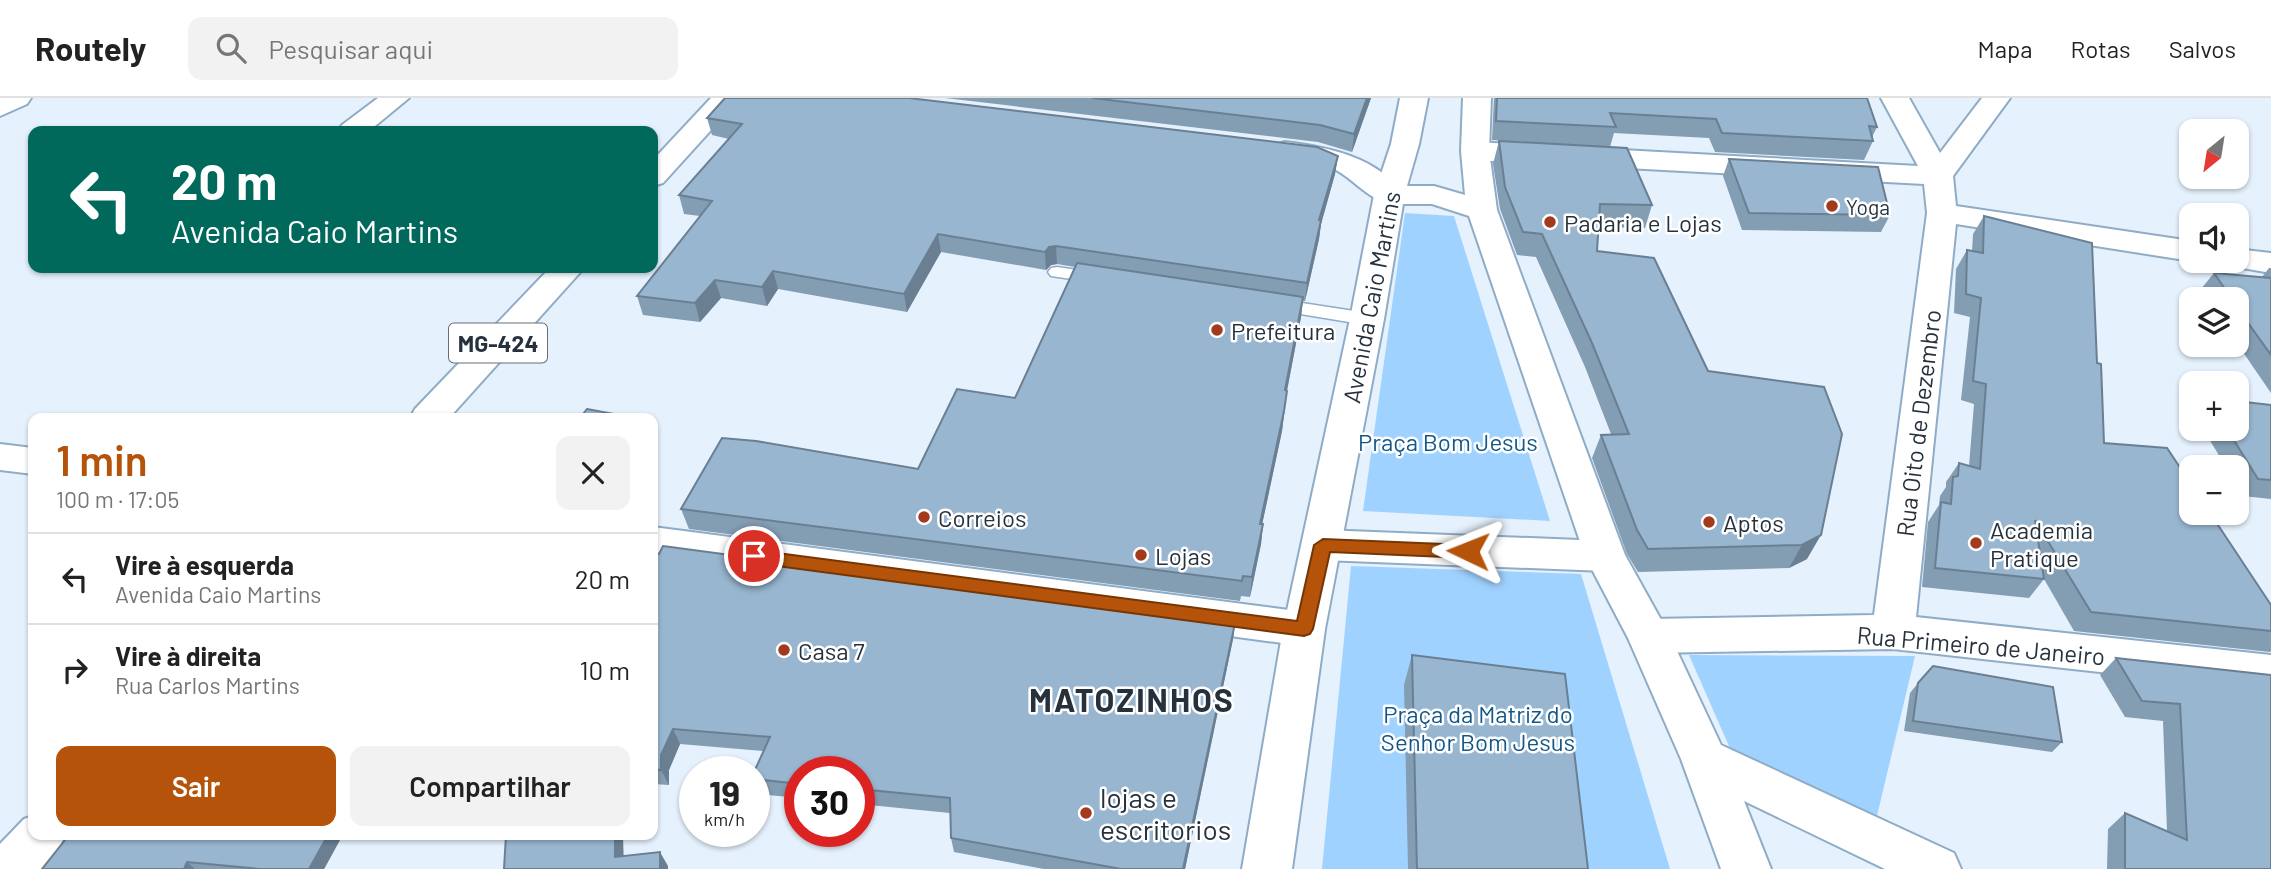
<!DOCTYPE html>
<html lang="pt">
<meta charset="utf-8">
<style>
:root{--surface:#fff;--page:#f2f2f2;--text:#222;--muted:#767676;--line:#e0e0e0;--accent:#b45309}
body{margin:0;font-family:Barlow,sans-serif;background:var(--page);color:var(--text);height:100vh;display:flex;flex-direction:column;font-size:26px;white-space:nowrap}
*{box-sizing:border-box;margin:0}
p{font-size:23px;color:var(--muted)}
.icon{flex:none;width:38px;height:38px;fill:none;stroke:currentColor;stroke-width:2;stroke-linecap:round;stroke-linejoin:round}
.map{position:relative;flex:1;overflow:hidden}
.panel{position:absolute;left:28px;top:315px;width:630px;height:427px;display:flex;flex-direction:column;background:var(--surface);border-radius:14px;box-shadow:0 2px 5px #0004}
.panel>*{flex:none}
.guide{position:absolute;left:28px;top:28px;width:630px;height:147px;border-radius:14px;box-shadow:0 2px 5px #0004;background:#00695c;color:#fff;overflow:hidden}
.needle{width:46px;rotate:210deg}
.tools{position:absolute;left:2179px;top:21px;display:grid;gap:14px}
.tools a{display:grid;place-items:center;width:70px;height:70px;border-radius:14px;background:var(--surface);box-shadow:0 2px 5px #0004;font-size:35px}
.speed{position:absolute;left:679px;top:658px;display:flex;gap:14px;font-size:35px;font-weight:700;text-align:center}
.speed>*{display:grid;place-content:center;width:91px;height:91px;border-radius:50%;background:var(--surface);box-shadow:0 2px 5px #0004;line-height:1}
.speed small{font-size:18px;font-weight:400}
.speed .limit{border:10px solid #d22;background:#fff;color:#111}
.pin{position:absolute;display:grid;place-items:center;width:60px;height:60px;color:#fff;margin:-30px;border:4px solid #fff;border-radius:50%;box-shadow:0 2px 7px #0007}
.me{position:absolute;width:77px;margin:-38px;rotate:272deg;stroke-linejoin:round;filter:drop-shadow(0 0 5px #0008)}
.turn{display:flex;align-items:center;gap:24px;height:147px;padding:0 28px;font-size:32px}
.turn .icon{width:91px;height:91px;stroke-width:2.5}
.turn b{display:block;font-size:49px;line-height:60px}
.round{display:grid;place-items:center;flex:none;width:74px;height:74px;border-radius:14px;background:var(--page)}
.overview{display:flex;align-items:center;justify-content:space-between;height:119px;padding:0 28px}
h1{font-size:42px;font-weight:600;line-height:52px;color:var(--accent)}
.cta{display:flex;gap:14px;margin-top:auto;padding:14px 28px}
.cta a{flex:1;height:80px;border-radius:14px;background:var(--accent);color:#fff;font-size:28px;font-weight:600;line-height:80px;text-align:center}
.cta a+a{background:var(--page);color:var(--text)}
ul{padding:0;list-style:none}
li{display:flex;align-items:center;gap:21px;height:91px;padding:0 28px;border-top:2px solid var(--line)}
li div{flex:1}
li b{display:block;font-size:26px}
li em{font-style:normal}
header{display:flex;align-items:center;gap:42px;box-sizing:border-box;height:98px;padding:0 35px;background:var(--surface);border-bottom:2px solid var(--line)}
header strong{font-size:33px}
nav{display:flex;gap:38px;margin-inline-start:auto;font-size:24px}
.search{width:490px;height:63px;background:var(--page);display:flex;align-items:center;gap:18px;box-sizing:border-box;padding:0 24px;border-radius:14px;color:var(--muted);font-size:26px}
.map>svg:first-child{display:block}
</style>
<header>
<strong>Routely</strong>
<div class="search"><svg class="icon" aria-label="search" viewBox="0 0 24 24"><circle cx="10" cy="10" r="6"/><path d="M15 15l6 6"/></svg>Pesquisar aqui</div>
<nav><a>Mapa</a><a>Rotas</a><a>Salvos</a></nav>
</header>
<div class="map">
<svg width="2271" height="771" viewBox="0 0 2271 771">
<rect width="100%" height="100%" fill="#e5f1fd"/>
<!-- green -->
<g fill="#a0d2ff">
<polygon points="1405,115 1454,118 1550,423 1363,413"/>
<polygon points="1351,468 1581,476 1670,771 1322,771"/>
<polygon points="1689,557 1915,558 1877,718 1732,655"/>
</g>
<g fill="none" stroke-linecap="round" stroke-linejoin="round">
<defs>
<g id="lane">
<polygon points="1057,169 1099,175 1108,180 1099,185 1051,178 1048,174 1051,170"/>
<polygon points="1276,201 1367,215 1376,221 1367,227 1270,211 1267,207 1270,203"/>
</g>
<g id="street">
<polygon points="0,0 31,0 27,6 0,18"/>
<polygon points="378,0 409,0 369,33 338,33 342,27"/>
<polygon points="1881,0 1909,0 1940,55 1982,0 2010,0 1953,78 1956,108 2191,143 2191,163 1956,126 1916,519 2271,557 2271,593 1893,551 1649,555 1634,550 1628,538 1634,526 1649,521 1874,517 1927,115 1924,86 1475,62 1465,59 1461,53 1465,47 1475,44 1918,68"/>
<path d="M 1285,44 C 1328,49 1378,59 1404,97 L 1400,103 C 1373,110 1357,82 1334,71 C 1315,63 1294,64 1275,59 L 1271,53 L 1275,47 Z"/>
<polygon points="2236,151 2271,155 2271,175 2225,167 2222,163 2236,163"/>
<polygon points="0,346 33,350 33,376 0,372"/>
<polygon points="653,429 1304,514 1319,519 1325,531 1319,543 1304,548 653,459"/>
<polygon points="1323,432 1605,443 1619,447 1625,458 1619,469 1605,473 1323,462 1309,458 1303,447 1309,436"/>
</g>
<polygon id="secondary" points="1400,0 1428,0 1419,46 1407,88 1434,88 1465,97 1461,53 1463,0 1491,0 1489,53 1497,112 1625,457 1670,538 1721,647 1954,755 1961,771 1885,771 1744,703 1771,771 1721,771 1681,661 1628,540 1585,458 1469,118 1432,106 1403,106 1384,221 1325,531 1292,771 1242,771 1283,531 1350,221 1374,97 1391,46"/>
<g id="highway">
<polygon points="711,0 740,0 663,85 653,88 653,62"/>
<polygon points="550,170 584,170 449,320 410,320 415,311"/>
<polygon points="33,718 33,737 65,737 58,753 42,771 0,771 0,746 24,721"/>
</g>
</defs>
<!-- lane casing -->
<use href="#lane" stroke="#8facc6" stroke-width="3"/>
<!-- street casing -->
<use href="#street" stroke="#8facc6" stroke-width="4"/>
<!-- secondary casing -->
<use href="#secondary" stroke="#8facc6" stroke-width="4"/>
<!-- highway casing -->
<use href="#highway" stroke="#8facc6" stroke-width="4"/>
<!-- lane -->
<use href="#lane" fill="#fff" fill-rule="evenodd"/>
<!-- street -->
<use href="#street" fill="#fff" fill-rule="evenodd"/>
<!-- secondary -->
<use href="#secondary" fill="#fff" fill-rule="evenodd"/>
<!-- highway -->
<use href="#highway" fill="#fff" fill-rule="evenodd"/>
</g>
<!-- wall -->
<g fill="#839db3">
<polygon points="945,0 1371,0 1352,54 1318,44"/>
<polygon points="1494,0 1867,0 1877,29 1872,39 1873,43 1864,62 1715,54 1709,40 1614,35 1610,49 1492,42"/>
<polygon points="707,20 1338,58 1335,76 1321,126 1319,141 1305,203 1303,203 1301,219 1287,293 1282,333 1262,426 1263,426 1261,446 1250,499 1241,498 1240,503 689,431 681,411 918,371 1015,300 1075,169 1057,166 1051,167 1046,172 941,154 907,214 778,191 767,208 721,200 700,224 643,217 637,198 700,118 684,116 679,97 729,41 712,37"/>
<polygon points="1499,43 1652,107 1645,130 1599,129 1597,153 1708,273 1824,289 1807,461 1789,470 1638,474 1627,456 1592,360 1601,337 1611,336 1585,269 1536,159 1517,157 1500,111 1493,66"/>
<polygon points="1729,61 1890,117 1881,134 1742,132 1723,78"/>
<polygon points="1984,118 2097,265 2104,345 2271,507 2271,553 2270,554 2074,533 2044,481 2029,500 1922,489 1928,424 1939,407 1940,398 1946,389 1946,384 1959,365 1969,368 1974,306 1961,302 1970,219 1954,215 1956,171 1967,152 1972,153 1973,136"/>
<polygon points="2269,170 2271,170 2271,295 2236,244 2236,201 2208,201 2201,191 2214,175 2262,179"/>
<polygon points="2236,303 2271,307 2271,401 2243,398 2236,387 2236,369 2226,369 2203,331 2236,331"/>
<polygon points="653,455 1235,525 1233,541 1185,771 1044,771 954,754 951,740 950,715 859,706 859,674 800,674 800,700 757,696 754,690 754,674 763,653 680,646 669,672 669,687 653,686"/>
<polygon points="1412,557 1588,771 1408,771 1404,587"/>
<polygon points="2116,560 2271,577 2271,771 2107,771 2108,731 2125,715 2167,733 2163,623 2125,619 2100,577"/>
<polygon points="1918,585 2062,644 2052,654 1904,633 1910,595"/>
<polygon points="341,740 324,771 42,771"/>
</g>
<!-- shaded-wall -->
<g fill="#6a7f92">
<polygon points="1367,0 1371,0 1352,54 1354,36"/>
<polygon points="1338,58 1335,76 1321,126 1319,141 1305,203 1307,185 1319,122"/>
<polygon points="938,136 941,154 907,214 904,196"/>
<polygon points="1056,148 1057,166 1051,167 1046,172 1045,154 1049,149"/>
<polygon points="773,173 778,191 767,208 762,189"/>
<polygon points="715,182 721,200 700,224 695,205"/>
<polygon points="1303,199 1301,219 1283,313 1285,292"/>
<polygon points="1287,293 1282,333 1258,446 1260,426"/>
<polygon points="1263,426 1261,446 1250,499 1252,479"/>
<polygon points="1821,437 1807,461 1789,470 1802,447"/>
<polygon points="1235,525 1233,541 1185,771 1183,771"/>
<polygon points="673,631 680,646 669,672 669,687 661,672 661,657"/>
<polygon points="328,737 338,737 341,740 324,771 309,771"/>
<polygon points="615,737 623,737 624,771 615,759"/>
<polygon points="660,754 668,768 668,771 660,771"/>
<polygon points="187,764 195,771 184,771"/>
</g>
<!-- building -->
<g fill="#98b6d0" stroke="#6a7f92" stroke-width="2">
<polygon points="725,0 909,0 1317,49 1338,58 1319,122 1321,122 1307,185 1056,148 1049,149 1045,154 938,136 904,196 773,173 762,189 715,182 695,205 637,198 712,103 679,97 742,26 707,20"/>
<polygon points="1092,0 1367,0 1354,36 1320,27"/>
<polygon points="1497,0 1867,0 1877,29 1869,28 1873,43 1722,35 1716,21 1610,15 1616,29 1496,23"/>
<polygon points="1499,43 1627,50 1652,107 1600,106 1597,153 1654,160 1708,273 1824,289 1842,336 1821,437 1802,447 1648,451 1637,432 1601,337 1629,336 1592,245 1542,136 1523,134 1505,89"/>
<polygon points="1729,61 1878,69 1890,117 1749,115"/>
<polygon points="1984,118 2092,145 2097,265 2101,266 2104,345 2167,350 2191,386 2191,415 2210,415 2271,507 2271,533 2091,514 2035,422 2044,481 1935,470 1941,404 1951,406 1953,379 1958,378 1959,365 1980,371 1986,286 1973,283 1981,200 1966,196 1967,152 1983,155"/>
<polygon points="1077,165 1303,199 1285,292 1287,293 1284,313 1260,426 1263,426 1252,479 1243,478 1242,483 681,411 722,340 756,343 918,371 957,291 1015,300"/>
<polygon points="2214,175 2271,180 2271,257 2236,208 2236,201 2232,201"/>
<polygon points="2236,303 2271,307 2271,382 2258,381 2227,331 2236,331 2236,315 2245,316"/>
<polygon points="587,311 635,320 580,320"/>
<polygon points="663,448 1235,525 1183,771 1121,771 951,740 950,700 859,691 859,674 800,674 800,686 754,681 754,674 770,639 673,631 661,657 661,672 653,671 653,455 659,456"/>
<polygon points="1412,557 1565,576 1588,771 1417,771"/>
<polygon points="2116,560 2271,577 2271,771 2125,771 2125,715 2187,742 2180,606 2142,603"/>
<polygon points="1933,568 2053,589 2062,644 1913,623 1918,585"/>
<polygon points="69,737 328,737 309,771 260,771 187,764 184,771 42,771"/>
<polygon points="506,737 615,737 615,759 660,754 660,771 504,771"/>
</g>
<!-- route -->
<polygon fill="#b45309" stroke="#753606" stroke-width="2" points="1323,441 1468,447 1476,453 1468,460 1330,454 1313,531 1310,536 1304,538 754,465 748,463 745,458 748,454 754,452 1297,523 1314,447"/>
<!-- markers -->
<g fill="#a23a1e" stroke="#fff" stroke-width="2.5">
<circle cx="1832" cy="108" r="7"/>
<circle cx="1550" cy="124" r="7"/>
<circle cx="1217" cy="232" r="7"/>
<circle cx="924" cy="419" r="7"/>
<circle cx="1709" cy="424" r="7"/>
<circle cx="1976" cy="445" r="7"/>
<circle cx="1141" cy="457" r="7"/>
<circle cx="784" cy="552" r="7"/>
<circle cx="1086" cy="715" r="7"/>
</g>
<g text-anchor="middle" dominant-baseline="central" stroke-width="5" stroke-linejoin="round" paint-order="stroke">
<!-- far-poi labels -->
<g font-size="21" fill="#26313c" stroke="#fff" text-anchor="start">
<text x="1846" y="108">Yoga</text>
</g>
<!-- shield labels -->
<rect fill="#fff" stroke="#676f76" stroke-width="2" x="449" y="225.5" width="98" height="39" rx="5"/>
<g font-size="23" font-weight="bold" fill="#26313c">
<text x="498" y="245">MG-424</text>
</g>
<!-- poi labels -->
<g font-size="24" fill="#26313c" stroke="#fff" text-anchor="start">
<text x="1564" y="124">Padaria e Lojas</text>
<text x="1231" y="232">Prefeitura</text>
<text x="938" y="419">Correios</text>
<text x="1723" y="424">Aptos</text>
<text x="1990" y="431">Academia<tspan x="1990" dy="28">Pratique</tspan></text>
<text x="1155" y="457">Lojas</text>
<text x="798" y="552">Casa 7</text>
</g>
<!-- street labels -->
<g font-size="24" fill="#26313c" stroke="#fff">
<text transform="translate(1371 199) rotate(-79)">Avenida Caio Martins</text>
<text transform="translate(1918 325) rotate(-83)">Rua Oito de Dezembro</text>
<text transform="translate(1981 547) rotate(5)">Rua Primeiro de Janeiro</text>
</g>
<!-- park labels -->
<g font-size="24" fill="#125788" stroke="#fff">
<text x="1448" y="343">Praça Bom Jesus</text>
<text x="1478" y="615">Praça da Matriz do<tspan x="1478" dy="28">Senhor Bom Jesus</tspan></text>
</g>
<!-- near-poi labels -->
<g font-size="28" fill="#26313c" stroke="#fff" text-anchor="start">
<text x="1100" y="699">lojas e<tspan x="1100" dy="32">escritorios</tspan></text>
</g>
<!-- district labels -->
<g font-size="32" font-weight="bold" letter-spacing="2" fill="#26313c" stroke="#fff">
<text x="1132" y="601">MATOZINHOS</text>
</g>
</g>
</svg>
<div class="tools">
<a><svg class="needle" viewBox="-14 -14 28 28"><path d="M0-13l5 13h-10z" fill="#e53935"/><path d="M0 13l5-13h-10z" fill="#767676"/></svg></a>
<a><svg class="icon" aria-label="sound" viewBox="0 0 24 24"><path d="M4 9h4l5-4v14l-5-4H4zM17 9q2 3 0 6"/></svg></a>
<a><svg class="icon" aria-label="layers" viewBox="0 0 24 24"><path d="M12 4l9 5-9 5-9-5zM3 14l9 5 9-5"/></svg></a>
<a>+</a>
<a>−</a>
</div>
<div class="speed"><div>19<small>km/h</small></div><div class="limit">30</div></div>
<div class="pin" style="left:754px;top:458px;background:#d93025"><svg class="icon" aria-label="arrive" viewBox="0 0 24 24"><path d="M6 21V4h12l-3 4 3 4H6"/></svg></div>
<svg class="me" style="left:1468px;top:453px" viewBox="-20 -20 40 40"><path d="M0-17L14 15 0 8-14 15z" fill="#b45309" stroke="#fff" stroke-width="4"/></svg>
<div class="guide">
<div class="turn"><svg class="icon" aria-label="left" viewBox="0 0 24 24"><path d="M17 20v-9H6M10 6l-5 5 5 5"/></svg><div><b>20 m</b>Avenida Caio Martins</div></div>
</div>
<section class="panel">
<div class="overview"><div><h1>1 min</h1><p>100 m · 17:05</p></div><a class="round"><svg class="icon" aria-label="close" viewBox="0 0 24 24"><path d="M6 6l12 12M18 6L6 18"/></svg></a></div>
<ul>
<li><svg class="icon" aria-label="left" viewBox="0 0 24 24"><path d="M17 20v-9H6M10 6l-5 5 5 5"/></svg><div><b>Vire à esquerda</b><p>Avenida Caio Martins</p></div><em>20 m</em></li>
<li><svg class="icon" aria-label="right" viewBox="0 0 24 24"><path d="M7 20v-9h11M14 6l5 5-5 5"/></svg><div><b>Vire à direita</b><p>Rua Carlos Martins</p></div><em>10 m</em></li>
</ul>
<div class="cta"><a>Sair</a><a>Compartilhar</a></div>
</section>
</div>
